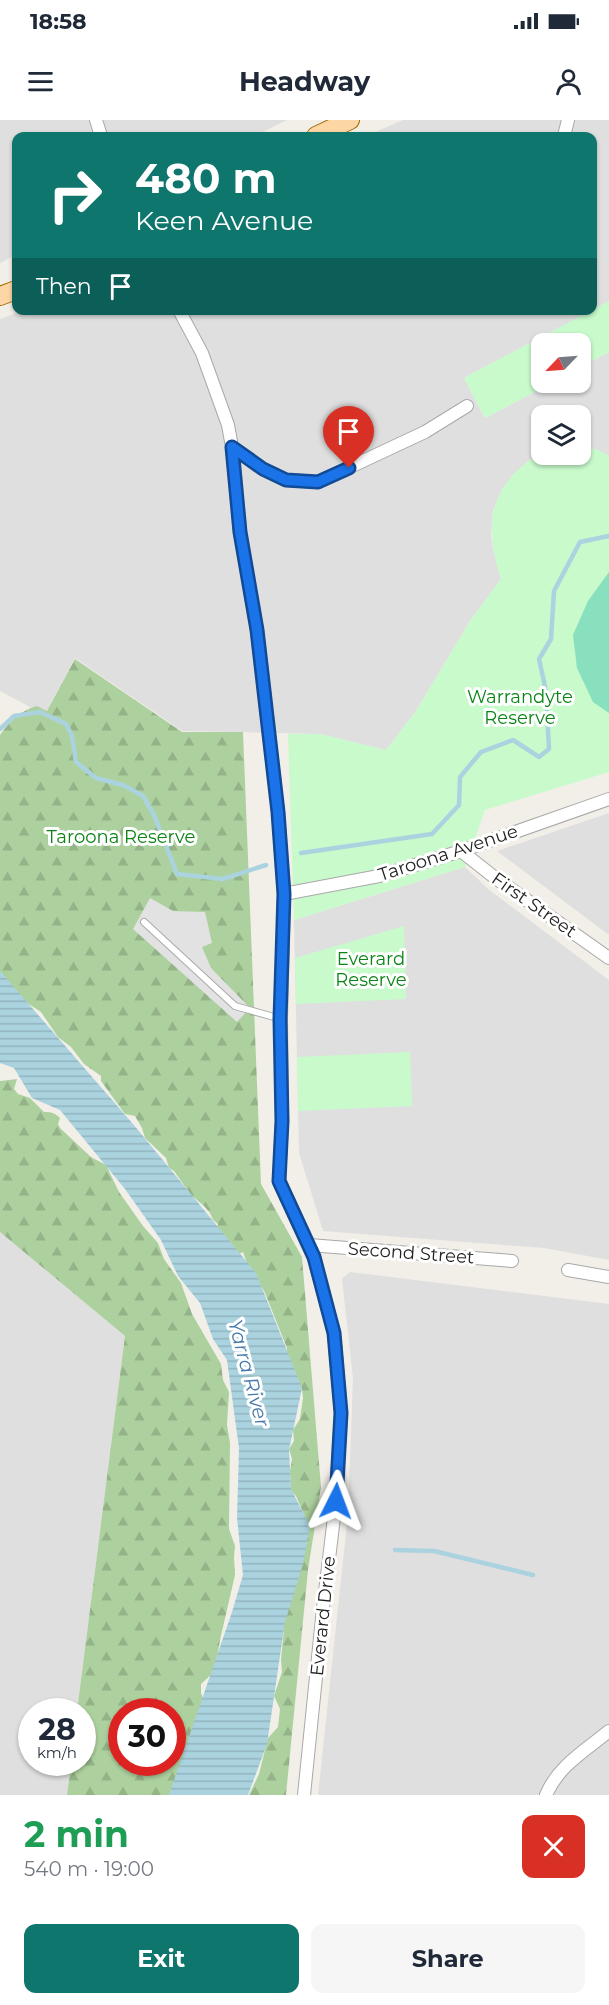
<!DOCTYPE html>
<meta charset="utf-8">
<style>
:root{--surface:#fff;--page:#f6f6f7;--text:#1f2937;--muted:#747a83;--accent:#0f766e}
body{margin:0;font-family:Montserrat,sans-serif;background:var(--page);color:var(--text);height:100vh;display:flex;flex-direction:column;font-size:22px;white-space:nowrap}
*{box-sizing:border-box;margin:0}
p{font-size:20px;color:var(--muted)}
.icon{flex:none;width:33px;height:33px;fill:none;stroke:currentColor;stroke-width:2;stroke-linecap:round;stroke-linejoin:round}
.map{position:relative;height:1675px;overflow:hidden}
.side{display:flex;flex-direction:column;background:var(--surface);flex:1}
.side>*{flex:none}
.hud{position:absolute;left:12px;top:12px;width:585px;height:183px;border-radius:12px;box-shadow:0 2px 4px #0004;background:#0f766e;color:#fff;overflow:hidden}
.needle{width:39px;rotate:245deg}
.fabs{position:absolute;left:531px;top:213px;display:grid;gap:12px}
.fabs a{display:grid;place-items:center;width:60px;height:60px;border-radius:12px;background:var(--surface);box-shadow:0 2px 4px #0004;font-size:30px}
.speed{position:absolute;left:18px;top:1578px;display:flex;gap:12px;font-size:30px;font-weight:700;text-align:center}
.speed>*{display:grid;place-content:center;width:78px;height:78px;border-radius:50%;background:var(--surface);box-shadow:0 2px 4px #0004;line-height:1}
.speed small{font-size:15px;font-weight:400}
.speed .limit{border:9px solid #d22;background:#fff;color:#111}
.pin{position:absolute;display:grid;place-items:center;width:51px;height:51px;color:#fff;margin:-62px -26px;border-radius:50% 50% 50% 0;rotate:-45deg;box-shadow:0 0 6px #0007}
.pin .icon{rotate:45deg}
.me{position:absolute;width:66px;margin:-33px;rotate:3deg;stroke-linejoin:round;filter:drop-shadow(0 0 4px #0008)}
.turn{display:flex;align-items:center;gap:21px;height:126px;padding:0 24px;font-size:27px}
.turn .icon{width:78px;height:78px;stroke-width:2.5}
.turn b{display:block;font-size:42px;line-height:51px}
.then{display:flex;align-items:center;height:57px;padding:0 24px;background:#0003;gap:12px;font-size:22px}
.round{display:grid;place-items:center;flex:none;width:63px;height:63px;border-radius:12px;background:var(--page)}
.head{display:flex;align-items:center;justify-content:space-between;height:102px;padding:0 24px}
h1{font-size:36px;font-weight:700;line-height:45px;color:#1e9e55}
.action{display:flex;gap:12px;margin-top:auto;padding:12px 24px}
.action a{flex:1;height:69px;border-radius:12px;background:var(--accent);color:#fff;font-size:24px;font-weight:700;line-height:69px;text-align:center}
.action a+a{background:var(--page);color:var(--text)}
.status{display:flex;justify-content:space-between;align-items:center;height:42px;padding:0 30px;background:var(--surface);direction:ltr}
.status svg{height:16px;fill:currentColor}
header{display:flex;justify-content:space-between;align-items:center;height:78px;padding:0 24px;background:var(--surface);font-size:27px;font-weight:700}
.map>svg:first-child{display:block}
</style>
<div class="status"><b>18:58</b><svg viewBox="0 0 49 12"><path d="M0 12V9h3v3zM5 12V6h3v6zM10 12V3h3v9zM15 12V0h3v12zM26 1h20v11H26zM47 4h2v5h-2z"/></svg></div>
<header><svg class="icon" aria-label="menu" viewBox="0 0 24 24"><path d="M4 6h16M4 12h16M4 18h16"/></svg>Headway<svg class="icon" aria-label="person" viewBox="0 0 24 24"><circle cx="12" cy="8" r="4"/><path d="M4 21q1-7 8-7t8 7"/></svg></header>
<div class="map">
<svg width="609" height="1675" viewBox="0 0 609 1675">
<defs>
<pattern id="forest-firs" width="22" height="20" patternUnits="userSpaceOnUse" patternTransform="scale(1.5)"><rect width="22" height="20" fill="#add19e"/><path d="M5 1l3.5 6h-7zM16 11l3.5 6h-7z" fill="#95b388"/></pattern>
<pattern id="water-rules" width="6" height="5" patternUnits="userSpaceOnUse" patternTransform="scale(1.5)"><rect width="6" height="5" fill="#aad3df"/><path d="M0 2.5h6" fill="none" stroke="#92b5bf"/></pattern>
</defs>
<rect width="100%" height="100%" fill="#f2efe9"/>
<!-- residential -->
<g fill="#e0dfdf">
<polygon points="0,0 287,0 254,16 16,16 16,135 0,143"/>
<polygon points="403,0 609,0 609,181 593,190 592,16 366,16"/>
<polygon points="24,190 591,191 464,258 485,298 552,263 580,262 581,247 609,232 609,336 598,330 581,326 580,296 542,296 541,333 528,341 502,369 493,391 491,415 493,429 501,459 470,501 416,591 386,630 320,614 182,611 75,538 47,591 30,587 0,571 0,199"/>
<polygon points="609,693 609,815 497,731"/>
<polygon points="465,747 488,769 609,860 609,1140 544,1128 323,1111 299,1033 294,800"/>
<polygon points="0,1112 125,1216 77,1591 32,1592 32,1642 71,1643 67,1675 0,1675"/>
<polygon points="350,1152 609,1184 609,1675 318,1675 348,1394 353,1258 342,1159"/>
</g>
<!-- forest -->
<g fill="url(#forest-firs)" fill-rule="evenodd">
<path d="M 75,539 L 182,612 L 243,612 L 261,1064 L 302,1137 L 321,1367 L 308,1450 L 286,1675 L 249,1675 L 259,1654 L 268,1618 L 278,1607 L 280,1589 L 274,1576 L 282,1552 L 281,1539 L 284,1510 L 280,1500 L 305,1397 L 296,1376 L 291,1371 L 290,1351 L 292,1339 L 289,1329 L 294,1321 L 293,1310 L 300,1299 L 303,1278 L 302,1269 L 286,1245 L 287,1228 L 265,1173 L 259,1162 L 250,1152 L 243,1132 L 239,1134 L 217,1109 L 218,1104 L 213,1100 L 210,1093 L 204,1086 L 191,1075 L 174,1051 L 169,1048 L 166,1038 L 145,1018 L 142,1008 L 135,996 L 125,994 L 101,961 L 101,956 L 84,944 L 71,927 L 58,917 L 41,892 L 24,881 L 0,851 L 0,615 C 9,602 21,590 37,586 L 47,591 Z"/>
<path d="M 17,959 L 14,969 L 18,974 L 30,978 L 44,992 C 52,992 55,993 60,998 L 58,1004 L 60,1008 L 91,1037 L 106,1045 L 119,1072 L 143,1106 L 158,1123 L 164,1139 L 181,1163 L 192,1194 L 221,1244 L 223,1260 L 229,1272 L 227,1305 L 230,1323 L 229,1409 L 235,1426 L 234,1437 L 235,1455 L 220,1520 L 215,1551 L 201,1564 L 201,1573 L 205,1583 L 178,1675 L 67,1675 L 71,1643 L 82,1642 L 82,1592 L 77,1591 L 125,1216 L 0,1112 L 0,961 ZM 122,1592 L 172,1592 L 172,1642 L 122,1642 Z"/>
</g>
<!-- park -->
<g fill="#c8facc">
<polygon points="609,181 609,232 581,247 580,224 542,224 542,262 552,263 485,298 464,258"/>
<path d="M 581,326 L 598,330 L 609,336 L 609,652 L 485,690 L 465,747 L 294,800 L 288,614 L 320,614 L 386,630 L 416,591 L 470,501 L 501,459 C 483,404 489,364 541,333 L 542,334 L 580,334 Z"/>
<polygon points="404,806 406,879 296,884 295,838"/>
<polygon points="410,932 412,986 298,991 297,937"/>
</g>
<!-- pitch -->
<polygon fill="#88e0be" points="609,452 609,593 593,582 577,548 573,515 588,481"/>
<!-- parking -->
<polygon fill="#e2e2e2" points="150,778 173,791 205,792 212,823 202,827 211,848 250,888 237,902 133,809"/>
<!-- water -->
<polygon fill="url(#water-rules)" points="0,851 133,1004 256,1153 302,1268 289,1330 291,1369 310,1406 303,1444 285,1502 267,1624 248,1675 169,1675 232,1492 243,1455 237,1398 239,1328 227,1240 213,1219 200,1183 178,1156 161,1120 125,1069 60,990 32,978 14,948 0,943"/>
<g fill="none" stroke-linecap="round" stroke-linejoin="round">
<!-- stream -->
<g stroke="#aad3df" stroke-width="4.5">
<polyline points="0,609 14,596 40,592 66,604 72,616 76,642 96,658 123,665 143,676 154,695 177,754 223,759 266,745"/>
<polyline points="301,733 432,714 459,685 460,657 481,632 513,620 539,637 549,629 546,571 539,539 551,519 554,471 580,422 609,416"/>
<polyline points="395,1430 434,1431 533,1455"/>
</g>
<defs>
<polyline id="service" points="144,802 235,886 281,899"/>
<g id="minor">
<polyline points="96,0 101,16"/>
<polyline points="564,16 568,0"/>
<polyline points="179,190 202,233 228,305 232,327 240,412 257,510 278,692 284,774 281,899 282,1001 279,1061 314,1137 334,1213 341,1293 336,1381 323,1488 304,1675"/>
<polyline points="232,327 263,349 286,360 318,362 425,312 467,286"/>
<polyline points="461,731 494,757 609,838"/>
<polyline points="284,774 379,756 461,731 609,679"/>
<polyline points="309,1125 512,1141"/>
<polyline points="568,1150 609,1157"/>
<path d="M 546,1675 C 558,1646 586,1630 609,1611"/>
</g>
<g id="primary">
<polyline points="316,16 350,0"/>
<polyline points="0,176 16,170"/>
</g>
</defs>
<!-- service casing -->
<use href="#service" stroke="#a9a9a9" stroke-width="8"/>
<!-- minor casing -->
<use href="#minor" stroke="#a9a9a9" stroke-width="14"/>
<!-- primary casing -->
<use href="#primary" stroke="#a06b00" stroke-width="20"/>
<!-- service -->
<use href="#service" stroke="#fff" stroke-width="6"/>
<!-- minor -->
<use href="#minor" stroke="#fff" stroke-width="12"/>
<!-- primary -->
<use href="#primary" stroke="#fcd6a4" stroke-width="18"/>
</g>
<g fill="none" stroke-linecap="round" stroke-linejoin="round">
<defs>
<polyline id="route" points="336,1381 341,1293 334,1213 314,1137 279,1061 282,1001 280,899 284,774 278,692 257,510 240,412 232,327 263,349 286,360 318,362 349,348"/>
</defs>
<!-- route casing -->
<use href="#route" stroke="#114b97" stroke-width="15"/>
<!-- route -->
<use href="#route" stroke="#1a73e8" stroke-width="10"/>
</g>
<g text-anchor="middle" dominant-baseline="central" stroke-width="6" stroke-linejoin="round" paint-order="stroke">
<!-- park labels -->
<g font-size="18" fill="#0c8416" stroke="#fff">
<text x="520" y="577">Warrandyte<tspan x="520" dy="21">Reserve</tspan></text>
<text x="121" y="717">Taroona Reserve</text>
<text x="371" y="839">Everard<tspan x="371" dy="21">Reserve</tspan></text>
</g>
<!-- street labels -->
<g font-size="18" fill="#222" stroke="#fff">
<text transform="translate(448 733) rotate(-18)">Taroona Avenue</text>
<text transform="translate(534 785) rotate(35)">First Street</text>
<text transform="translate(411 1133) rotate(4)">Second Street</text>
<text transform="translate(323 1496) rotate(-84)">Everard Drive</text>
</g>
<!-- water labels -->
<g font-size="20" font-style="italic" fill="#4a7aab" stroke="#fff">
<text transform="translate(249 1253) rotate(75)">Yarra River</text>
</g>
</g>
</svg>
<div class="fabs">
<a><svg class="needle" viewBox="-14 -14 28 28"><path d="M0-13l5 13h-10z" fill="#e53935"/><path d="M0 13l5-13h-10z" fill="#747a83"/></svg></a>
<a><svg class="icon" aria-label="layers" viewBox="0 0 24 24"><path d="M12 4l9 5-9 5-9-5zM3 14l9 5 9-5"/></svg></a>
</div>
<div class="speed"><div>28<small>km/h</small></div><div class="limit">30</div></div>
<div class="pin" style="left:349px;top:348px;background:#d93025"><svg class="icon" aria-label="arrive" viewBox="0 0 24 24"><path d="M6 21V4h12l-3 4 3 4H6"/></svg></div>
<svg class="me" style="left:336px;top:1381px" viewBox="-20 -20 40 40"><path d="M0-17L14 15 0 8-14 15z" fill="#1a73e8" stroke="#fff" stroke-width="4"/></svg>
<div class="hud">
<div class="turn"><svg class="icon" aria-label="right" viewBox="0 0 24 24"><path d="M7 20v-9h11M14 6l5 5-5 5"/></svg><div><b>480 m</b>Keen Avenue</div></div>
<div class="then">Then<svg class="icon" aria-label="arrive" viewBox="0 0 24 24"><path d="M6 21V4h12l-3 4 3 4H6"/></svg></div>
</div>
</div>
<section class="side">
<div class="head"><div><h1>2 min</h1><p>540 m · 19:00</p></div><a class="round" style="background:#d93025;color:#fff"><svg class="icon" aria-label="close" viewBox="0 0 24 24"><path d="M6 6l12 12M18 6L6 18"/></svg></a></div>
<div class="action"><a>Exit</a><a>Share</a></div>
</section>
